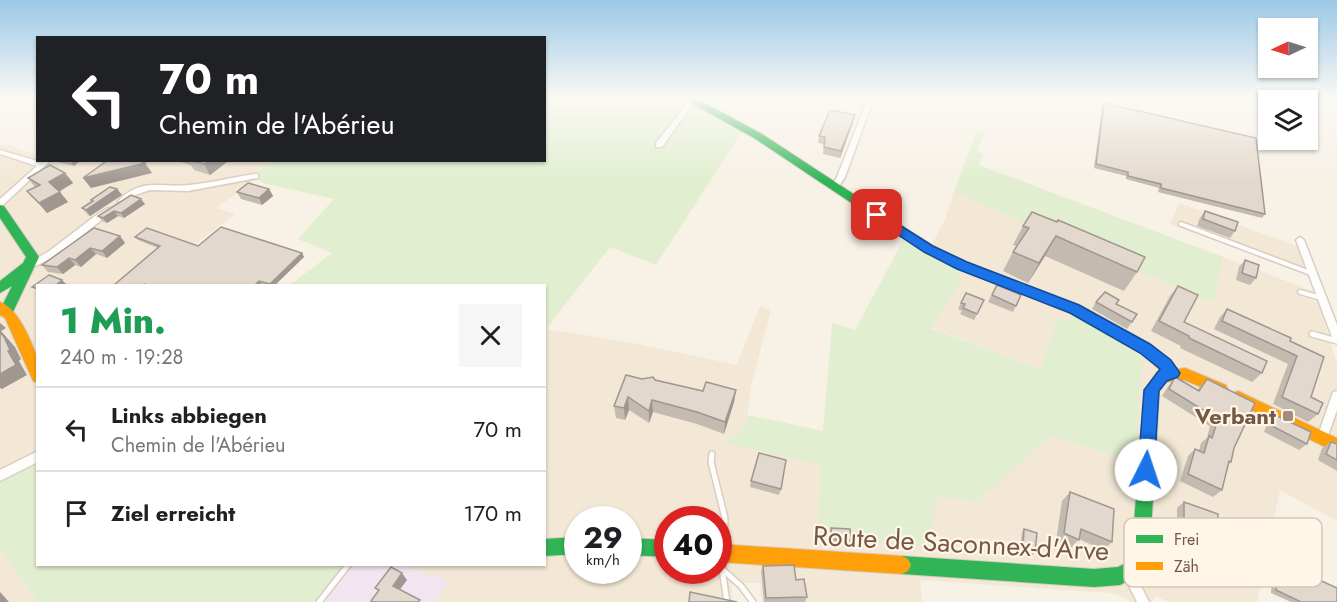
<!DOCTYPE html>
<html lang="de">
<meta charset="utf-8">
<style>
:root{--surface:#fff;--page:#f6f6f6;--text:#202124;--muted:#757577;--line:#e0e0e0}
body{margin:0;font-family:Jost,sans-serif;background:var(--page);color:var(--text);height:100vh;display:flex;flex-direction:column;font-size:22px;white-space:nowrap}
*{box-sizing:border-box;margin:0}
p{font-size:20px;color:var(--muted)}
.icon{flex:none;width:33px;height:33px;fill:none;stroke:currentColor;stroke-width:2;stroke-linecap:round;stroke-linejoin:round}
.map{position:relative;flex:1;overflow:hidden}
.side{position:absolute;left:36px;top:284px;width:510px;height:282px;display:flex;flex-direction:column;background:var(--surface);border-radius:0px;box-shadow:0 2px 4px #0004}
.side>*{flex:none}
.hud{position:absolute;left:36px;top:36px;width:510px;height:126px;border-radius:0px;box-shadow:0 2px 4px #0004;background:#202124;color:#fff;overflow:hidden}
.needle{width:39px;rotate:266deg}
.fabs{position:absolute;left:1258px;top:18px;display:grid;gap:12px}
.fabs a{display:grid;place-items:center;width:60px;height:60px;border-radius:0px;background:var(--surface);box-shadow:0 2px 4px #0004;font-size:30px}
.speed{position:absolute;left:564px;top:506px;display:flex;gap:12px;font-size:30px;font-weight:700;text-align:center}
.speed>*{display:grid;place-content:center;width:78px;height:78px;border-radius:50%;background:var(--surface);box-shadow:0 2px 4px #0004;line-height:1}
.speed small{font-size:15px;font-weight:400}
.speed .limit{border:9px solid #d22;background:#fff;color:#111}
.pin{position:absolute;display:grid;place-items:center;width:51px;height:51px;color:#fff;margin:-26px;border-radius:12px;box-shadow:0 3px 9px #0006}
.me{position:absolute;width:66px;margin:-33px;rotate:4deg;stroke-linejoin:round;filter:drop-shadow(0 0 4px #0008)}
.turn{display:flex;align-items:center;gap:21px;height:126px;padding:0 24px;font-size:27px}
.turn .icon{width:78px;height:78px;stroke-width:2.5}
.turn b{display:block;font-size:42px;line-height:51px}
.round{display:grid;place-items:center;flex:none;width:63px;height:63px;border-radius:0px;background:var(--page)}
.head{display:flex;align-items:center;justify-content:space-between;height:102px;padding:0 24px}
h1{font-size:36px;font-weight:800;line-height:45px;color:#1e9e55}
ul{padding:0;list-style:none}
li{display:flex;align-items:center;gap:18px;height:84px;padding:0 24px;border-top:2px solid var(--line)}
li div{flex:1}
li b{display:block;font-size:22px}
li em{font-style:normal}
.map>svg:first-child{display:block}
</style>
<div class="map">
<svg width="1337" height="602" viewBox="0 0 1337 602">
<rect width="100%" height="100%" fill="#f7f1e6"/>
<!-- residential -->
<g fill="#f3e7d5" fill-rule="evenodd">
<polygon points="5,144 37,155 38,160 273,161 249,179 252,183 216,208 235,214 179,256 118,285 38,285 37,464 0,483 0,145"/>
<path d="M 954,192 L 1214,303 L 1223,257 L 1315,292 L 1337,364 L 1337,521 L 1280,490 L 1257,602 L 1169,602 L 1156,596 L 1151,602 L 1131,602 L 1124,597 L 1111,593 L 920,580 L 922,602 L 762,602 L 759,583 L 732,583 L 732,602 L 315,602 L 345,564 L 544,564 L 544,338 L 547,329 L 633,343 L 737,365 L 760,306 L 771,310 L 751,386 L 746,426 L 741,433 L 725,441 L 821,465 L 817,539 L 830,531 L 937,497 L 977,500 L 1050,436 L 1135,462 L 1069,322 L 1059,318 L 1041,369 L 930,327 L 954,267 L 927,253 L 945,220 ZM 578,519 L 628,519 L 628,570 L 578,570 ZM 668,519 L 718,519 L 718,570 L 668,570 Z"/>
<polygon points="1179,203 1297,246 1308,275 1170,224"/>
<polygon points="0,550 38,602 0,602"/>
</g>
<!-- education -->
<polygon fill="#f3e5f0" points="354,564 397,564 449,581 434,602 324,602"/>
<!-- green -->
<g fill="#e1eecf">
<polygon points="545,98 676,98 743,130 656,265 610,247 553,320 547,329 545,338 544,285 290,285 332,253 298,239 334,199 263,183 255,176 271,161 544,160"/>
<polygon points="977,131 984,134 977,152 983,154 979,165 1223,257 1214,303 954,192"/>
<path d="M 904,239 L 954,267 L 961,281 L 930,328 L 1041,369 L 1059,317 L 1068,322 L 1074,313 L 1143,353 L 1135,462 L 1050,436 L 977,501 L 937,497 L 930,547 L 850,543 L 849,532 L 830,531 L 831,541 L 817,540 L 821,465 L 724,442 C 738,435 745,431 748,415 L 823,431 L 832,323 L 855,330 Z"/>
<polygon points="37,464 38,564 345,564 315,602 38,602 0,550 0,483"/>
</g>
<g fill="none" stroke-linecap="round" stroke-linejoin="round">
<defs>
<g id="lane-far1">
<polyline points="1181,224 1313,274"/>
<polyline points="1300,292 1321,298"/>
</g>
<g id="lane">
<polyline points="1312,334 1337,341"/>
<polyline points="712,454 711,462 725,518 724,548"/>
<polyline points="724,557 722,569 727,602"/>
<polyline points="722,569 741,586 753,602"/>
<polyline points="319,602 349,564"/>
</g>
<g id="street">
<polygon points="868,98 874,98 845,177 838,188 832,188 831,186 837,177"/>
<polygon points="692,99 695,101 662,147 656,147 656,143 690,100"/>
<polygon points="0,150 41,162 43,160 51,160 3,205 0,206 0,199 37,166 0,154"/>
<path d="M 255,174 L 258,174 L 258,178 L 188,191 L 150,190 L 138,194 L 122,204 L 118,201 C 141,177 161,188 189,185 C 211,183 233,177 255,174 Z"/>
<path d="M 108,208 L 112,211 L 111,213 C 93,225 46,269 27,267 L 26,265 L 27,263 L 48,252 L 95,216 Z"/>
<polygon points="1300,237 1304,240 1337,325 1337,341 1334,340 1332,337 1296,240"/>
<polygon points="1337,391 1337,410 1327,438 1326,441 1322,443 1318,441 1317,438 1332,395 1333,392"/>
<polygon points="38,451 38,462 0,481 0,470"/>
<polygon points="1128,566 1132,568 1149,602 1137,602 1122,572 1124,568"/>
</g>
<g id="fast">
<polygon points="682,98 695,98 762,134 933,246 967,262 1080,305 1150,344 1178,369 1180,373 1178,377 1173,379 1168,377 1140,352 1070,313 957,268 925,252 754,138"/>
<polygon points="0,205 4,206 39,257 12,314 2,314 0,310 12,286 0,293 0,281 23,263 26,257 0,218"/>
<polygon points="1149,426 1155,428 1157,433 1150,548 1141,574 1120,585 1094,587 902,574 896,571 893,565 896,559 902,556 1094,569 1118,567 1128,562 1132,548 1141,433 1143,428"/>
<polygon points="578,537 578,554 544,556 544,539"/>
<polygon points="628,538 668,540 668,557 628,555"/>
</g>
<g id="slow">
<path d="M 0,302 C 17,307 32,341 37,358 C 39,365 38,375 38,383 L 33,381 L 5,318 L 0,315 Z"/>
<polygon points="1185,368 1226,385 1228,389 1226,393 1221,395 1184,380 1166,382 1159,391 1157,433 1155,438 1149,440 1143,438 1141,433 1145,390 1157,372"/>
<polygon points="1238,391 1337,438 1337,453 1233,401 1230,397 1233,393"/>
<polygon points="718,544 902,556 908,559 911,565 908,571 902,574 718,562"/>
</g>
</defs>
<!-- lane-far1 casing -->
<use href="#lane-far1" stroke="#d8cec4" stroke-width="7"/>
<!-- lane casing -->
<use href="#lane" stroke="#d8cec4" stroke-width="8"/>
<!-- street casing -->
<use href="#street" stroke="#d8cec4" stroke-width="3"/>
<!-- fast casing -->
<use href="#fast" stroke="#d7ccc2" stroke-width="2"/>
<!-- slow casing -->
<use href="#slow" stroke="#d7ccc2" stroke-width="2"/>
<!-- lane-far1 -->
<use href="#lane-far1" stroke="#fefdfb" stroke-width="4"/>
<!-- lane -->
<use href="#lane" stroke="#fefdfb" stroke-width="5"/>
<!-- street -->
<use href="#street" fill="#fefdfb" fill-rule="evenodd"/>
<!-- fast -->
<use href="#fast" fill="#30b455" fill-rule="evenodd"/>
<!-- slow -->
<use href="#slow" fill="#ff9f0a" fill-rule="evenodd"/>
</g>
<!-- wall -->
<g fill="#c3bab0">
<polygon points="1104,103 1265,214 1262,218 1158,192 1159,188 1126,179 1126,176 1094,168 1102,107"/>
<polygon points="853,122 840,158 823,154 824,144 818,143 819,136"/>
<polygon points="56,160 81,160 74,166 57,162"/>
<polygon points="174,160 226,160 227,162 210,175 194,170 191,165"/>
<polygon points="65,173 73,183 59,191 68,202 47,213 27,191 35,187 28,178"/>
<polygon points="117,189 122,195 90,216 87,214 82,208 92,201 91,200"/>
<polygon points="269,189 273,196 262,205 241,199 237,192"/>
<polygon points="131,195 145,204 124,218 118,216 107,223 102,221 98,216"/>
<polygon points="1205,211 1235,231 1230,238 1197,226 1200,218"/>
<polygon points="1057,222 1137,272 1124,291 1045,256 1028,283 1003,271 1016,246 1013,245 1023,226"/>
<polygon points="120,236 125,243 107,258 96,254 81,267 75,265 63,274 48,272 42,265"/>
<polygon points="135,237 198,246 302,253 304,257 275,285 261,284 260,285 114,285 158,248 138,240"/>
<polygon points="1245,260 1256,278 1250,285 1236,280 1239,267"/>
<polygon points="997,285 1021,295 1013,312 988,302"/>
<polygon points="1178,286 1184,322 1262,373 1252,382 1180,348 1181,346 1151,331 1170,296"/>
<polygon points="966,293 984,300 974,320 960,314 962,311 958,309"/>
<polygon points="1096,302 1132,322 1127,329 1092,309"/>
<polygon points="1227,309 1290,341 1324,357 1311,397 1318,414 1308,422 1273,404 1288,364 1214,329 1220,317"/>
<polygon points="1175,377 1197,390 1207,379 1234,448 1231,462 1228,465 1222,490 1213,497 1180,481 1188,456 1195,449 1199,450 1201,443 1207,438 1210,426 1162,396 1169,385"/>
<polygon points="642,379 655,380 703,391 736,390 734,402 724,434 697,424 653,412 649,423 629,410 625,420 616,418 614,406"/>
<polygon points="1275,415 1307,444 1299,450 1264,432 1268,421"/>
<polygon points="1331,442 1337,444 1337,471 1318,460 1322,448"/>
<polygon points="751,481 781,489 779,495 750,487"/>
<polygon points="1070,492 1112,542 1103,550 1079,539 1071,548 1056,541 1062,501"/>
<polygon points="1184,502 1218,536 1211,542 1177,529 1177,508"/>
<polygon points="831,528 851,540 850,543 831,542 830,531"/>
<polygon points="1024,529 1035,552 1033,555 1020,550 1022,532"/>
<polygon points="1278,561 1337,602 1291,602 1271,593 1273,563"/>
<polygon points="763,566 796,580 807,597 805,602 764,602 761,571"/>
</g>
<!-- shaded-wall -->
<g fill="#9f9790">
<polygon points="855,115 853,122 840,158 841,151"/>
<polygon points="70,160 81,160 74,166"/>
<polygon points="209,160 226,160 227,162 210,175 204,164"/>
<polygon points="145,163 152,173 91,188 83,178"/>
<polygon points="65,173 73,183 57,193 49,182"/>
<polygon points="117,189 122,195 90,216 86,210"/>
<polygon points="269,189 273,196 262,205 259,198"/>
<polygon points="60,192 68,202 47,213 39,203"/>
<polygon points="141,199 145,204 124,218 121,213"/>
<polygon points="114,211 118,216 107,223 103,218"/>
<polygon points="120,236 125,243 107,258 102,251"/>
<polygon points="1056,236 1045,256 1028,283 1039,263"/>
<polygon points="90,248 96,254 81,267 75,260"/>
<polygon points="302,253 304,257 275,285 270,285 270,284"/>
<polygon points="69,258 75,265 63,274 57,267"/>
<polygon points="62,280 67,285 56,285"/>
<polygon points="259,281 261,284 260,285 255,285"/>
<polygon points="0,323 6,328 1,331 15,347 21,359 19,361 27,375 2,389 0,388 0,374 8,351 0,332"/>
<polygon points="736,390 734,402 724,434 725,422"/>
<polygon points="628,397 629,410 625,420 624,408"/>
<polygon points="652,400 653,412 649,423 649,411"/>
<polygon points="402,573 407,580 398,592 393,586"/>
<polygon points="0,592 9,602 0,602"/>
</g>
<!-- building -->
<g fill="#e3d8cd" stroke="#9f9790" stroke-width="1.5">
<polygon points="1104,103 1256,138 1265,214 1161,188 1161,184 1128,176 1128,172 1096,164"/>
<polygon points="830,110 855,115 841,151 824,147 825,137 819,136"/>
<polygon points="108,160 138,160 145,163 83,178"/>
<polygon points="190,160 209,160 204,164"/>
<polygon points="50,165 65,173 49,182 60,192 39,203 27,191 40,185 28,178"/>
<polygon points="248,183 269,189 259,198 237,192"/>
<polygon points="110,187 117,189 86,210 82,208 93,201 91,200"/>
<polygon points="131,195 141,199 121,213 114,211 103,218 98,216"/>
<polygon points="1205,211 1238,222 1235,231 1203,219"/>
<polygon points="1032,212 1057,222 1058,220 1145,257 1137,272 1056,236 1039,263 1013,252 1029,228 1023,226"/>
<polygon points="221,227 302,253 270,284 259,281 255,285 147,285 145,284 143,285 114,285 160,246 135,237 147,228 198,246"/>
<polygon points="94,228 120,236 102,251 90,248 75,260 69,258 57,267 42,265"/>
<polygon points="1245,260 1259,265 1256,278 1242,273"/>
<polygon points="49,275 62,280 56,285 38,285 38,289 32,287"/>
<polygon points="997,285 1021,295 1016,306 992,295"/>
<polygon points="1178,286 1198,295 1184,322 1267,361 1262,373 1189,338 1189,336 1159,321"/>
<polygon points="1105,292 1119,300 1116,304 1137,314 1132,322 1096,302"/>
<polygon points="966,293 984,300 977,314 963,308 965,304 961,303"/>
<polygon points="1227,309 1291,338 1290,341 1324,357 1311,397 1323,403 1318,414 1282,397 1297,356 1222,321"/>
<polygon points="0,332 4,337 10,350 8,351 16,365 0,374"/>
<polygon points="626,375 642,379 653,377 655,380 703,391 706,382 736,390 725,422 697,412 652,400 649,411 628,397 624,408 614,406"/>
<polygon points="1175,377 1199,391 1207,379 1255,403 1234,448 1231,462 1229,461 1222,490 1188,474 1195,449 1204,453 1209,436 1212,438 1218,419 1169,389"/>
<polygon points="1275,415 1311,432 1307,444 1272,426"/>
<polygon points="1331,442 1337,444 1337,460 1326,454"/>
<polygon points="759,453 786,460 781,489 751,481"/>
<polygon points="1070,492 1114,509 1112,542 1081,529 1079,540 1064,533"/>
<polygon points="1184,502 1218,514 1218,536 1184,523"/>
<polygon points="831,528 850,529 851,540 832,539"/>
<polygon points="1024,529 1037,533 1035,552 1023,548"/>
<polygon points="1278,561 1337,588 1337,602 1301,602 1276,590"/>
<polygon points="794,565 796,580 804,579 807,597 766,598 763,566"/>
<polygon points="391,567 402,573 393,586 420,600 418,602 373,602 371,601 379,590 375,588"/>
<polygon points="690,592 737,602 689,602"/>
</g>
<!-- sky -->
<linearGradient id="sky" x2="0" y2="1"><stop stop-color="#9bc8e8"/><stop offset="0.54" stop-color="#fbf9f4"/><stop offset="1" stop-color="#fbf9f4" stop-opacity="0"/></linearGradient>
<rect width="1337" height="182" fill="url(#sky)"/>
<!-- route -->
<polygon fill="#1a73e8" stroke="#114b97" stroke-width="1.5" points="877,211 933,246 967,262 1079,305 1150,344 1171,360 1180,373 1178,377 1167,381 1159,391 1154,470 1151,475 1146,477 1140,475 1138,470 1144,390 1160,369 1140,353 1070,313 957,269 924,252 873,218 873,212"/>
<!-- markers -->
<rect fill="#a28d7e" stroke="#fff6e7" stroke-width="2" x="1282" y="410" width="12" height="12" rx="3"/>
<g text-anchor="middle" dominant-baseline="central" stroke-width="4.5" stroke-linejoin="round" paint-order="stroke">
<!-- poi labels -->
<g font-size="22" font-weight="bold" fill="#755746" stroke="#fff6e7" text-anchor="end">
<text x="1276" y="416">Verbant</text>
</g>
<!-- near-street labels -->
<g font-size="27" fill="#755746" stroke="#fff6e7">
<text transform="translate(961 543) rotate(3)">Route de Saconnex-d'Arve</text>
</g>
</g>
<!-- legend -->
<rect x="1124" y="518" width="198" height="69" rx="9" fill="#fff6e7" stroke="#d6c6b7" stroke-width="1.5"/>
<rect x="1136" y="535" width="27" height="8" fill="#30b455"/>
<rect x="1136" y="562" width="27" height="8" fill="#ff9f0a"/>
<g font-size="16" fill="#755746">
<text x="1174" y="545">Frei</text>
<text x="1174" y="572">Zäh</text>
</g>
</svg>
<div class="fabs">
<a><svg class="needle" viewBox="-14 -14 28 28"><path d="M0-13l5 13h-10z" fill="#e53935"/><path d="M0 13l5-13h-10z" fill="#757577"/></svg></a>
<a><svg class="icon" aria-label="layers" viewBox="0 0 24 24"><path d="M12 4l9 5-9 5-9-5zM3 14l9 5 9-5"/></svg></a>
</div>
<div class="speed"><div>29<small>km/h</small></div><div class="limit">40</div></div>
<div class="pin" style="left:877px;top:215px;background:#d93025"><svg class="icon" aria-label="arrive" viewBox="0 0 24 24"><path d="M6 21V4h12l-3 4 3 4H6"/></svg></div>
<svg class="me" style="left:1146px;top:470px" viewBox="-20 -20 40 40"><circle r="19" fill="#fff"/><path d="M0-13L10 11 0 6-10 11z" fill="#1a73e8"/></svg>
<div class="hud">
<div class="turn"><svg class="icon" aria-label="left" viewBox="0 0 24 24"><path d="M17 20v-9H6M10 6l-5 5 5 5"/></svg><div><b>70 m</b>Chemin de l'Abérieu</div></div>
</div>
<section class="side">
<div class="head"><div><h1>1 Min.</h1><p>240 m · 19:28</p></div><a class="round"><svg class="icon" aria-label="close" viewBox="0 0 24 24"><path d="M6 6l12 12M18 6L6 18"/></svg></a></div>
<ul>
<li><svg class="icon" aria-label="left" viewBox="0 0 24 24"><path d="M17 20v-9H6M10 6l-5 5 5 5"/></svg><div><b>Links abbiegen</b><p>Chemin de l'Abérieu</p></div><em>70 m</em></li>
<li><svg class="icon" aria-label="arrive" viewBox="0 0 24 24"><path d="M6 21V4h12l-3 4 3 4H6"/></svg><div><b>Ziel erreicht</b></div><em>170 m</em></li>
</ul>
</section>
</div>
